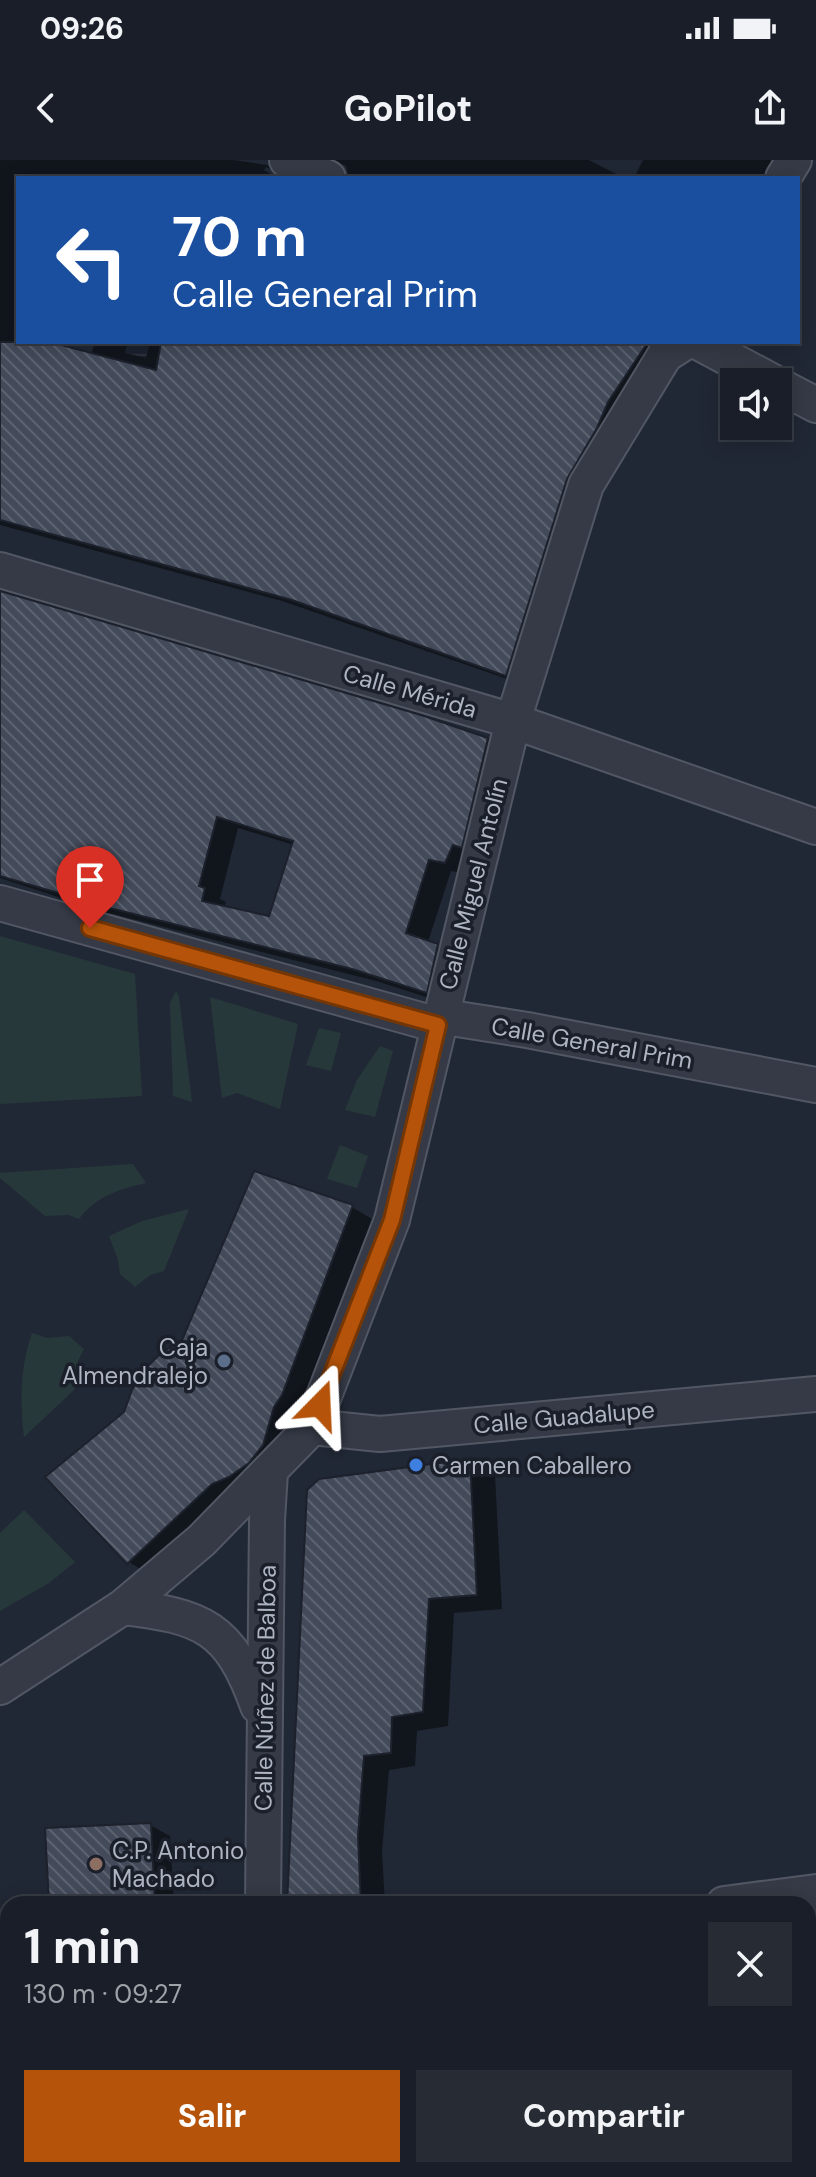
<!DOCTYPE html>
<html lang="es">
<meta charset="utf-8">
<style>
:root{--surface:#191e28;--page:#262b34;--text:#f1f3f6;--muted:#9fa2a8;--line:#373c45;--accent:#b45309}
body{margin:0;font-family:"DM Sans",sans-serif;background:var(--page);color:var(--text);height:100vh;display:flex;flex-direction:column;font-size:30px;white-space:nowrap}
*{box-sizing:border-box;margin:0}
p{font-size:26px;color:var(--muted)}
.icon{flex:none;width:44px;height:44px;fill:none;stroke:currentColor;stroke-width:2;stroke-linecap:round;stroke-linejoin:round}
.map{position:relative;flex:1;overflow:hidden}
.details{position:absolute;left:0px;top:1736px;width:816px;height:282px;display:flex;flex-direction:column;background:var(--surface);border-radius:24px 24px 0 0;box-shadow:0 4px 20px #0003,0 0 0 2px var(--line)}
.details>*{flex:none}
.hud{position:absolute;left:16px;top:16px;width:784px;height:168px;border-radius:0px;box-shadow:0 4px 20px #0003,0 0 0 2px var(--line);background:#1a4fa0;color:#fff;overflow:hidden}
.buttons{position:absolute;left:720px;top:208px;display:grid;gap:16px}
.buttons a{display:grid;place-items:center;width:72px;height:72px;border-radius:0px;background:var(--surface);box-shadow:0 4px 20px #0003,0 0 0 2px var(--line);font-size:40px}
.pin{position:absolute;display:grid;place-items:center;width:68px;height:68px;color:#fff;margin:-82px -34px;border-radius:50% 50% 50% 0;rotate:-45deg;box-shadow:0 0 8px #0007}
.pin .icon{rotate:45deg}
.me{position:absolute;width:88px;margin:-44px;rotate:21deg;stroke-linejoin:round;filter:drop-shadow(0 0 6px #0008)}
.turn{display:flex;align-items:center;gap:28px;height:168px;padding:0 24px;font-size:36px}
.turn .icon{width:104px;height:104px;stroke-width:2.5}
.turn b{display:block;font-size:56px;line-height:68px}
.round{display:grid;place-items:center;flex:none;width:84px;height:84px;border-radius:0px;background:var(--page)}
.headline{display:flex;align-items:center;justify-content:space-between;height:136px;padding:0 24px}
h1{font-size:48px;font-weight:700;line-height:60px}
.cta{display:flex;gap:16px;margin-top:auto;padding:16px 24px}
.cta a{flex:1;height:92px;border-radius:0px;background:var(--accent);color:#fff;font-size:32px;font-weight:700;line-height:92px;text-align:center}
.cta a+a{background:var(--page);color:var(--text)}
.status{display:flex;justify-content:space-between;align-items:center;height:56px;padding:0 40px;background:var(--surface);direction:ltr}
.status svg{height:22px;fill:currentColor}
header{display:flex;justify-content:space-between;align-items:center;height:104px;padding:0 24px;background:var(--surface);font-size:36px;font-weight:700}
.map>svg:first-child{display:block}
</style>
<div class="status"><b>09:26</b><svg viewBox="0 0 49 12"><path d="M0 12V9h3v3zM5 12V6h3v6zM10 12V3h3v9zM15 12V0h3v12zM26 1h20v11H26zM47 4h2v5h-2z"/></svg></div>
<header><svg class="icon" aria-label="back" viewBox="0 0 24 24"><path d="M15 5l-7 7 7 7"/></svg>GoPilot<svg class="icon" aria-label="share" viewBox="0 0 24 24"><path d="M12 15V3M7 8l5-5 5 5M5 13v7h14v-7"/></svg></header>
<div class="map">
<svg width="816" height="2017" viewBox="0 0 816 2017">
<defs>
<pattern id="water-rules" width="6" height="5" patternUnits="userSpaceOnUse" patternTransform="scale(2)"><rect width="6" height="5" fill="#36415b"/><path d="M0 2.5h6" fill="none" stroke="#515a71"/></pattern>
<pattern id="building-back-hatch" width="6" height="6" patternUnits="userSpaceOnUse" patternTransform="scale(2)"><rect width="6" height="6" fill="#434a5a"/><path d="M-1 5l2 2M0 0l6 6M5-1l2 2" fill="none" stroke="#5c6270"/></pattern>
</defs>
<rect width="100%" height="100%" fill="#212835"/>
<!-- green -->
<g fill="#27383a">
<polygon points="0,776 135,814 142,936 0,944"/>
<polygon points="176,831 179,837 192,942 173,936 170,843"/>
<polygon points="210,837 298,864 280,949 237,933 222,938"/>
<polygon points="319,868 341,873 331,911 306,905"/>
<polygon points="380,886 393,891 375,957 345,950 357,920"/>
<polygon points="340,985 368,996 357,1028 327,1019"/>
<path d="M 133,1004 L 146,1023 C 120,1029 96,1036 79,1059 L 69,1055 L 45,1056 L 0,1018 L 0,1013 Z"/>
<polygon points="189,1049 164,1111 150,1115 135,1127 120,1114 118,1100 109,1076 142,1061"/>
<path d="M 32,1173 L 47,1178 L 69,1176 L 84,1189 L 78,1201 L 74,1230 L 24,1277 C 20,1241 20,1208 32,1173 Z"/>
<polygon points="24,1350 75,1402 49,1423 0,1451 0,1373"/>
<rect x="62" y="2010" width="143" height="7"/>
</g>
<!-- water -->
<polygon fill="url(#water-rules)" points="128,182 150,182 146,198 125,193"/>
<!-- shadow -->
<g fill="#0007" fill-rule="evenodd">
<polygon points="0,0 234,0 267,5 289,18 266,7 264,10 277,18 18,18 18,182 50,182 91,195 95,182 677,182 629,254 527,526 282,441 0,365"/>
<polygon points="332,0 589,0 624,18 349,18 346,6"/>
<polygon points="643,0 783,0 773,18 634,18"/>
<path d="M 0,433 L 488,579 L 509,592 L 467,714 L 451,711 L 428,782 L 459,798 L 448,844 L 376,821 L 101,751 L 0,718 ZM 238,668 L 294,685 L 270,759 L 224,748 L 226,742 L 220,739 Z"/>
<polygon points="352,1047 377,1062 299,1262 153,1417 129,1402 126,1254 184,1182"/>
<polygon points="470,1301 495,1315 502,1449 454,1453 448,1566 417,1571 415,1606 389,1610 382,1691 385,1744 289,1744"/>
<polygon points="150,1665 170,1676 174,1744 51,1744"/>
<polygon points="8,1954 8,2010 45,2010 46,2017 0,2017 0,1955"/>
</g>
<!-- building -->
<g fill="url(#building-back-hatch)" stroke="#1c212c" stroke-width="2" fill-rule="evenodd">
<polygon points="0,182 50,182 156,210 161,182 648,182 608,242 597,268 567,319 506,516 292,440 0,360"/>
<path d="M 0,431 L 421,555 L 488,578 L 462,688 L 453,685 L 445,703 L 429,700 L 406,773 L 438,784 L 427,833 L 352,809 L 110,748 L 0,716 ZM 217,657 L 293,681 L 269,756 L 202,741 L 205,728 L 199,726 Z"/>
<polygon points="254,1011 353,1045 282,1235 274,1247 263,1285 249,1303 229,1317 212,1324 127,1404 45,1317 124,1252 132,1230 145,1209 161,1193 182,1180"/>
<polygon points="470,1299 477,1435 429,1439 423,1552 392,1557 391,1593 364,1596 358,1676 361,1744 287,1744 307,1330 319,1319"/>
<polygon points="151,1663 155,1744 49,1744 45,1668"/>
</g>
<g fill="none" stroke-linecap="round" stroke-linejoin="round">
<defs>
<g id="street">
<polyline points="287,0 328,18"/>
<polyline points="783,18 794,0"/>
<polyline points="698,182 773,222"/>
<polyline points="778,225 816,245"/>
<polyline points="0,410 513,561 816,667"/>
<polyline points="0,743 438,865 451,858 527,870 816,925"/>
<polyline points="312,1267 380,1274 816,1234"/>
<path d="M 123,1447 C 202,1456 230,1467 258,1546"/>
<polyline points="0,1527 123,1447 202,1380 312,1267 392,1060 513,561 586,325 665,195 685,182"/>
<polyline points="263,1744 267,1360 270,1312"/>
<polyline points="724,1744 816,1732"/>
<polyline points="261,2017 261,2010"/>
<polyline points="811,2017 816,2016"/>
</g>
</defs>
<!-- street casing -->
<use href="#street" stroke="#525764" stroke-width="38"/>
<!-- street -->
<use href="#street" stroke="#353a46" stroke-width="34"/>
</g>
<g fill="none" stroke-linecap="round" stroke-linejoin="round">
<defs>
<polyline id="route" points="90,768 438,865 392,1060 320,1245"/>
</defs>
<!-- route casing -->
<use href="#route" stroke="#753606" stroke-width="20"/>
<!-- route -->
<use href="#route" stroke="#b45309" stroke-width="14"/>
</g>
<!-- markers -->
<circle fill="#5c6f8a" stroke="#1a1f2a" stroke-width="3" cx="224" cy="1201" r="8"/>
<circle fill="#3f7fe0" stroke="#1a1f2a" stroke-width="3" cx="416" cy="1305" r="8"/>
<circle fill="#8d6e63" stroke="#1a1f2a" stroke-width="3" cx="96" cy="1704" r="8"/>
<g text-anchor="middle" dominant-baseline="central" stroke-width="7" stroke-linejoin="round" paint-order="stroke">
<!-- street labels -->
<g font-size="24" fill="#afb4c3" stroke="#1a1f2a">
<text transform="translate(410 531) rotate(16)">Calle Mérida</text>
<text transform="translate(473 724) rotate(-76)">Calle Miguel Antolín</text>
<text transform="translate(592 883) rotate(10)">Calle General Prim</text>
<text transform="translate(564 1257) rotate(-5)">Calle Guadalupe</text>
<text transform="translate(265 1528) rotate(-89)">Calle Núñez de Balboa</text>
</g>
<!-- poi labels -->
<g font-size="24" fill="#afb4c3" stroke="#1a1f2a" text-anchor="start">
<text x="208" y="1187" text-anchor="end">Caja<tspan x="208" dy="28">Almendralejo</tspan></text>
<text x="432" y="1305">Carmen Caballero</text>
<text x="112" y="1690">C.P. Antonio<tspan x="112" dy="28">Machado</tspan></text>
</g>
</g>
</svg>
<div class="buttons">
<a><svg class="icon" aria-label="sound" viewBox="0 0 24 24"><path d="M4 9h4l5-4v14l-5-4H4zM17 9q2 3 0 6"/></svg></a>
</div>
<div class="pin" style="left:90px;top:768px;background:#d93025"><svg class="icon" aria-label="arrive" viewBox="0 0 24 24"><path d="M6 21V4h12l-3 4 3 4H6"/></svg></div>
<svg class="me" style="left:320px;top:1245px" viewBox="-20 -20 40 40"><path d="M0-17L14 15 0 8-14 15z" fill="#b45309" stroke="#fff" stroke-width="4"/></svg>
<div class="hud">
<div class="turn"><svg class="icon" aria-label="left" viewBox="0 0 24 24"><path d="M17 20v-9H6M10 6l-5 5 5 5"/></svg><div><b>70 m</b>Calle General Prim</div></div>
</div>
<section class="details">
<div class="headline"><div><h1>1 min</h1><p>130 m · 09:27</p></div><a class="round"><svg class="icon" aria-label="close" viewBox="0 0 24 24"><path d="M6 6l12 12M18 6L6 18"/></svg></a></div>
<div class="cta"><a>Salir</a><a>Compartir</a></div>
</section>
</div>
